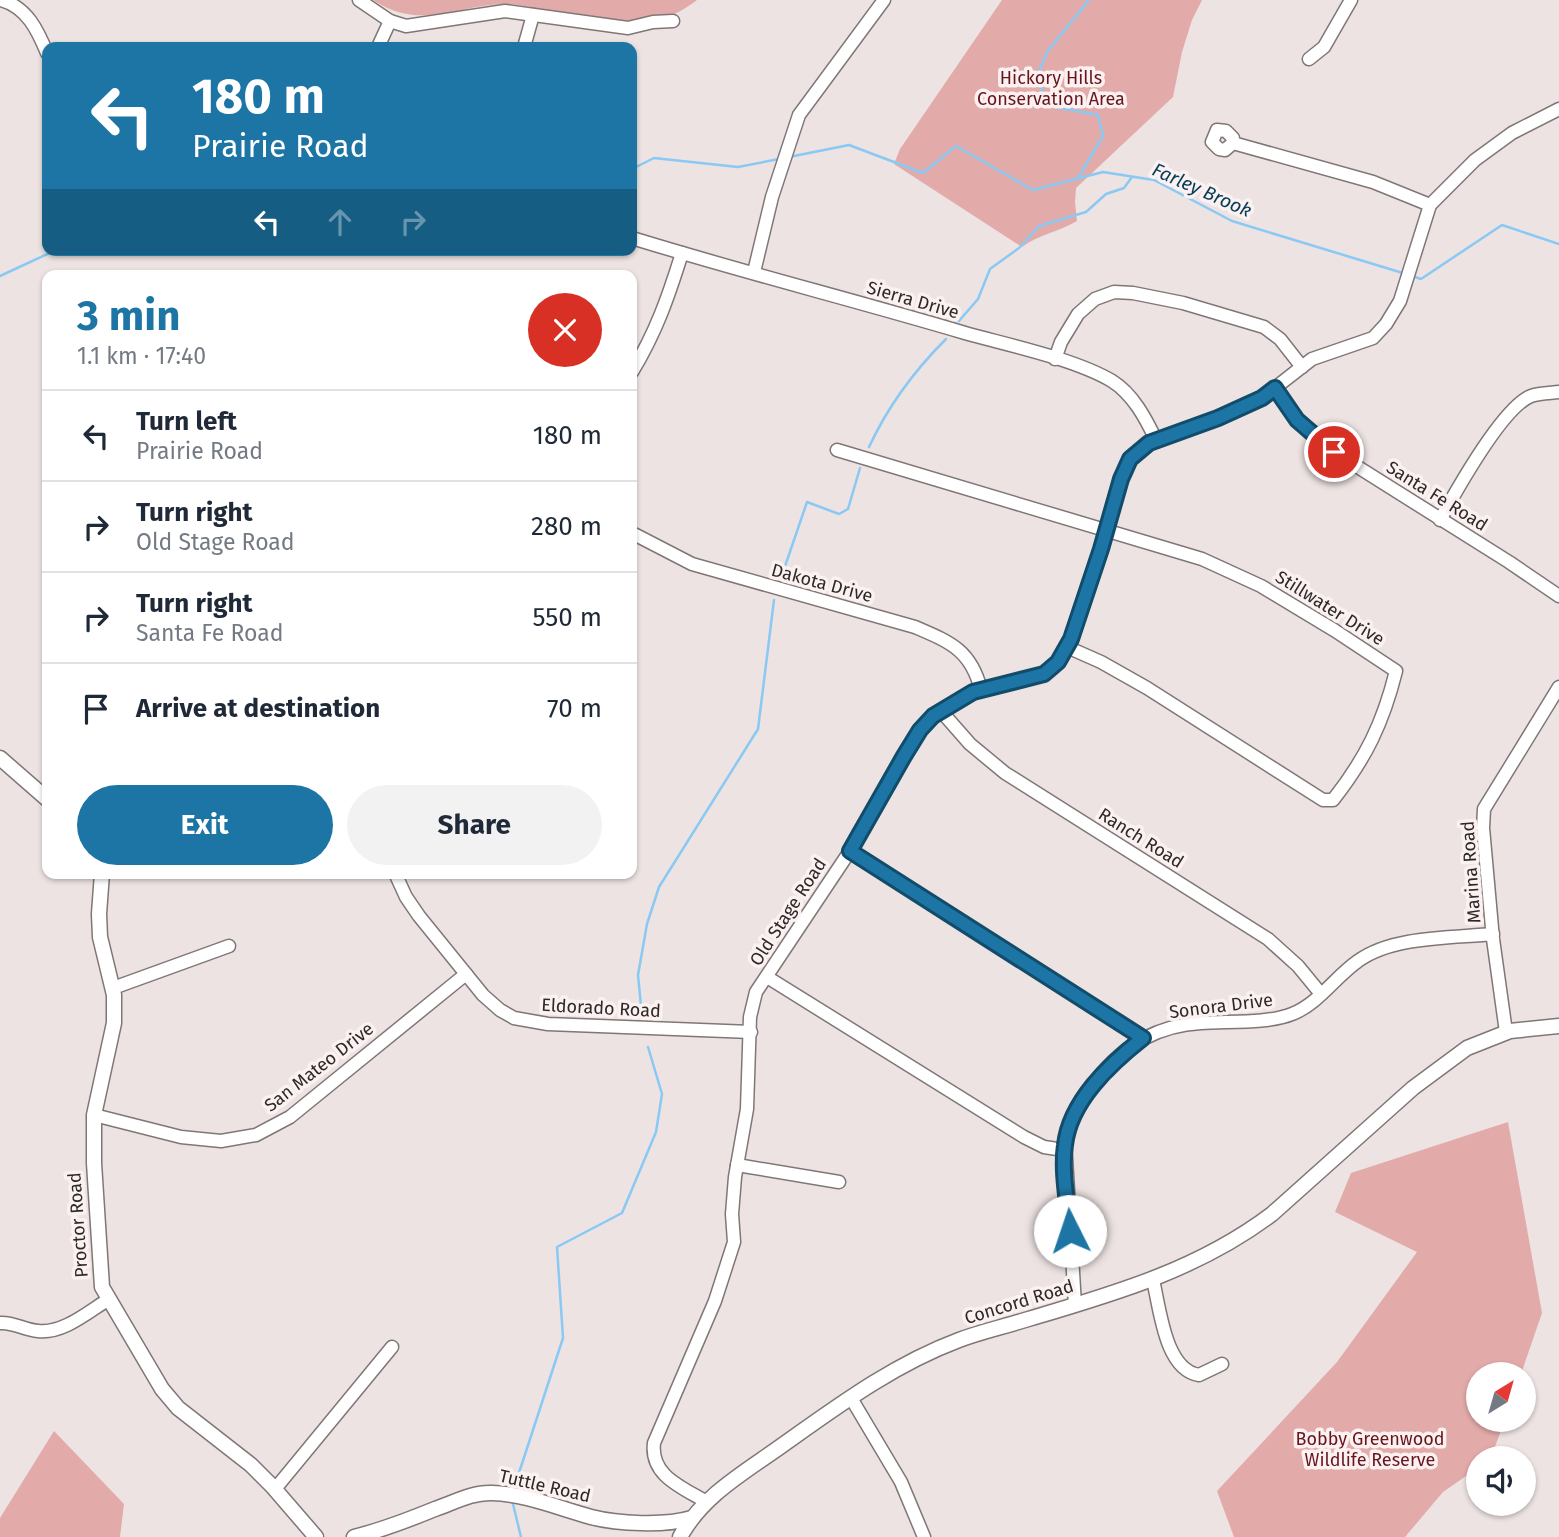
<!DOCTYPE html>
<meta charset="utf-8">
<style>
:root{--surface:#fff;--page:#f2f2f3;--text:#1f2937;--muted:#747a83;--line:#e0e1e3;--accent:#1c75a4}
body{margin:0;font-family:"Fira Sans",sans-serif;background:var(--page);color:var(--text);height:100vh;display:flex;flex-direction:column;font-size:26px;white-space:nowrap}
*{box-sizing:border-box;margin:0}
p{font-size:23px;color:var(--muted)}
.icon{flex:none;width:38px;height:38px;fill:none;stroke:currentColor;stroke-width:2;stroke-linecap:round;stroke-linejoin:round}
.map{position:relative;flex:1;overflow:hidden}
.drawer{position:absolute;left:42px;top:270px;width:595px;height:609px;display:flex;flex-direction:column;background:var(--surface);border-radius:14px;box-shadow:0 2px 5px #0004}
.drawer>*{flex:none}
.top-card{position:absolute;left:42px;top:42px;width:595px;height:214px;border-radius:14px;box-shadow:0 2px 5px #0004;background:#1c75a4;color:#fff;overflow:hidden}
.needle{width:46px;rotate:37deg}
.tools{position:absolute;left:1466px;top:1362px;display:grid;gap:14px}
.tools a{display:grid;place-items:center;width:70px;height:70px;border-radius:50%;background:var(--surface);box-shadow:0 2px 5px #0004;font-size:35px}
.pin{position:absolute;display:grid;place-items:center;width:60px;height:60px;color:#fff;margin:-30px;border:4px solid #fff;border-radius:50%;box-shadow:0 2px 7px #0007}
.me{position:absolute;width:77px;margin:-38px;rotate:356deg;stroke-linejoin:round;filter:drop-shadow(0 0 5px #0008)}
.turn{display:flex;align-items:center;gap:24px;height:147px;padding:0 35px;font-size:32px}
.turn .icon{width:91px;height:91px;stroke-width:2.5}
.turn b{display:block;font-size:49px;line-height:60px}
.lanes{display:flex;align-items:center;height:66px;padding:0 35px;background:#0003;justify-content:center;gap:35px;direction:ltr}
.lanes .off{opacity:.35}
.round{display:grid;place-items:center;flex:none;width:74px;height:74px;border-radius:37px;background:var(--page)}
.summary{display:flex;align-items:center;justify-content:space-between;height:119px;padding:0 35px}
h1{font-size:42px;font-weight:700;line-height:52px;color:var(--accent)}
.action{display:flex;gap:14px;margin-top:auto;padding:14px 35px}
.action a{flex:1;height:80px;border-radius:42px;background:var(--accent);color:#fff;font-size:28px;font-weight:700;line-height:80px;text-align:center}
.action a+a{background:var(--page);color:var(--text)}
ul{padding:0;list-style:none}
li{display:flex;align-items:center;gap:21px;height:91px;padding:0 35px;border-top:2px solid var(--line)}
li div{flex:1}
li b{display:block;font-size:26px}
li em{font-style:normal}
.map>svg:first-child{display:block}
</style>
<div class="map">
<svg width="1559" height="1537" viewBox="0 0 1559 1537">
<rect width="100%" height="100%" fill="#ede3e3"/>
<!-- green -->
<g fill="#e2aba9">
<path d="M 373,0 L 697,0 C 690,5 682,11 674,14 C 640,25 596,20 561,14 C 543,10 526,5 508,4 C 457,4 421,32 373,0 Z"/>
<path d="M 1002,0 L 1202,0 L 1192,20 L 1182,52 L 1173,97 L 1076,188 L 1075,202 L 1077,221 C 1058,232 1040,234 1022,247 L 894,164 L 900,149 Z"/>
<polygon points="1508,1122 1542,1313 1521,1374 1479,1374 1479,1419 1505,1419 1491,1458 1479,1458 1479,1467 1443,1492 1405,1537 1234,1537 1217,1491 1337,1362 1417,1252 1335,1212 1351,1173"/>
<polygon points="54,1431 124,1504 120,1537 0,1537 0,1518"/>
</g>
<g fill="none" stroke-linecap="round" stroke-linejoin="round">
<!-- stream -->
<g stroke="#89c9f3" stroke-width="2.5">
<polyline points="789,157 849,145 923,173 956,146 1033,190 1103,172 1154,180 1232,221 1406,274"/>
<polyline points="632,169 654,158 738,167 779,159"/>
<polyline points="1078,178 1103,136 1098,115 1055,107 1035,81 1047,52 1089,0"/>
<polyline points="0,276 56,250"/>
<polyline points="1412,276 1421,279 1502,225 1559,244"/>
<polyline points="959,321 978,299 990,269 1019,248 1039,226 1086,212 1106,194 1124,188 1132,177"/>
<path d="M 869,447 C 888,406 913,372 946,339"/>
<polyline points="781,578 807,502 839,514 848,509 860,468"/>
<polyline points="642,1016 638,975 647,924 659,887 758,729 774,600"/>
<polyline points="516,1482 563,1338 557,1247 622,1213 656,1132 662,1094 648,1047"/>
<polyline points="512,1500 521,1537"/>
</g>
<defs>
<g id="minor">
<path d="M 1,0 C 27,7 38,31 47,53"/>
<polyline points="359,0 390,21 406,26 505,11 628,28 653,22 673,21"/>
<polyline points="378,47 390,21"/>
<polyline points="524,47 533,15"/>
<polyline points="1309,59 1324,47 1351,0"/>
<polyline points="1233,143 1225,150 1219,149 1212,142 1217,130 1226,131 1233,138 1233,143 1373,182 1430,205"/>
<path d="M 632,238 C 742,272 854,300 965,333 C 1008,345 1075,359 1112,381 C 1133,394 1146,419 1156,440"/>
<polyline points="754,272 772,197 799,115 884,0"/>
<polyline points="1055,359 1061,342 1078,314 1095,299 1114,292 1133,293 1183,303 1264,327 1280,339 1302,367"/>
<path d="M 632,372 C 656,332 668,298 682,253"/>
<polyline points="1274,388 1297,420 1334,452 1509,562 1559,596"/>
<path d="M 837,450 L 1202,559 L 1261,586 L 1334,630 L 1396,671 C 1383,723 1366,758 1333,800 L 1323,800 L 1147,688 L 1101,662 L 1067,647"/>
<path d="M 1440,520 C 1456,491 1503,407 1531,396 C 1539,393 1551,393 1559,392"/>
<path d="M 632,533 L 692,564 L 915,627 C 950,642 971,650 981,690"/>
<polyline points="941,711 970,744 1005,773 1268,939 1298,966 1321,994"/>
<polyline points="850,851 1143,1038"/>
<polyline points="395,873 406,897 419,916 483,995 500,1010 514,1018 548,1024 751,1032"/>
<polyline points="767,977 1024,1137 1044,1147 1064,1150"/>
<polyline points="113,988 229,946"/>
<polyline points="1506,1032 1493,939 1483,828 1484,809 1559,687"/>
<polyline points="94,1115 181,1137 221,1141 256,1135 290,1117 466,974"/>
<polyline points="737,1165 839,1182"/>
<path d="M 1153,1280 C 1160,1309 1165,1370 1199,1375 L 1222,1364"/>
<path d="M 1075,1305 L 1065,1141 C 1075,1102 1108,1057 1145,1038 C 1162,1029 1183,1024 1201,1023 C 1229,1021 1267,1024 1292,1014 C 1318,1004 1335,977 1358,961 C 1392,936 1451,938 1493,934"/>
<path d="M 0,1323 C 14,1322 24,1330 38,1331 C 63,1334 88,1312 109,1299"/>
<polyline points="851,1398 901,1482 924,1537"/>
<polyline points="275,1489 392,1347"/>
<path d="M 705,1501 C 681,1487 650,1475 654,1443 L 715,1301 L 734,1242 L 732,1214 L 735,1177 L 747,1109 L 750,1017 L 756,992 L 848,854 L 920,730 L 933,716 L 973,692 L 1044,674 L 1058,662 L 1071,638 L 1101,549 L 1121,479 L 1130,459 L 1149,443 L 1218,418 L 1262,398 L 1312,359 L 1373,338 L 1386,324 L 1400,301 L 1430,205 L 1475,160 L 1512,133 L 1559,109"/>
</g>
<g id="major">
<polyline points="0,758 47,799"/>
<polyline points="102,873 99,914 100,937 114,995 114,1023 94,1115 94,1163 102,1287 162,1389 178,1408 251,1465 272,1486 316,1537"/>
<path d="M 354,1537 C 382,1530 408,1520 435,1509 C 453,1503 472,1492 492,1493 C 526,1494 558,1508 591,1517 C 618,1524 665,1526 692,1518"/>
<path d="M 680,1537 C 702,1497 740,1475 777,1449 C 835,1408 892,1365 959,1340 C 980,1332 1003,1327 1025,1320 C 1113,1294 1198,1270 1272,1214 L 1413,1088 L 1467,1048 L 1510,1031 L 1559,1026"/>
</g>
</defs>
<!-- minor casing -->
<use href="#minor" stroke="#7f7776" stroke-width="15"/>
<!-- major casing -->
<use href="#major" stroke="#7f7776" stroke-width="17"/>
<!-- minor -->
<use href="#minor" stroke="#fff" stroke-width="12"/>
<!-- major -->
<use href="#major" stroke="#fff" stroke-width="14"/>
</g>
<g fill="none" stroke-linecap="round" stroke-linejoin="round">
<defs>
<path id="route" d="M 1070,1231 C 1068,1205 1061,1171 1065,1145 C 1070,1101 1110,1064 1143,1038 L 850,851 L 904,756 L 920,730 L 933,716 L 973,692 L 1044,674 L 1058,662 L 1071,639 L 1101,549 L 1121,479 L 1130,459 L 1149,443 L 1218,418 L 1262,398 L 1275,388 L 1297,420 L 1334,452"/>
</defs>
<!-- route casing -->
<use href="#route" stroke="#124c6b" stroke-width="18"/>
<!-- route -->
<use href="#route" stroke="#1c75a4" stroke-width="12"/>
</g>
<g text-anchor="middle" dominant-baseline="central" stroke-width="7" stroke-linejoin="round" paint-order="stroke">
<!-- park labels -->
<g font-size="18" fill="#69141d" stroke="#faf1f0">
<text x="1051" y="78">Hickory Hills<tspan x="1051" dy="21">Conservation Area</tspan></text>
<text x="1370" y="1439">Bobby Greenwood<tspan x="1370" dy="21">Wildlife Reserve</tspan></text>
</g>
<!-- street labels -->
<g font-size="18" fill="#2d2929" stroke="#faf1f0">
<text transform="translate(913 300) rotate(16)">Sierra Drive</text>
<text transform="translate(1437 496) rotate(32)">Santa Fe Road</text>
<text transform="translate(822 583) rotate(15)">Dakota Drive</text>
<text transform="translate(1330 608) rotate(32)">Stillwater Drive</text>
<text transform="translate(1141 838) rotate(32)">Ranch Road</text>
<text transform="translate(1471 872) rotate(-94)">Marina Road</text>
<text transform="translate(788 912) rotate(-57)">Old Stage Road</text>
<text transform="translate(1221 1006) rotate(-7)">Sonora Drive</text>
<text transform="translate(601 1008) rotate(3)">Eldorado Road</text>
<text transform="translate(319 1067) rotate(-38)">San Mateo Drive</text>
<text transform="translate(78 1225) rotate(-94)">Proctor Road</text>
<text transform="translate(1019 1302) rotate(-17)">Concord Road</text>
<text transform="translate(545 1486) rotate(13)">Tuttle Road</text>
</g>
<!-- water labels -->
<g font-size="19" font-style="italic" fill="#073d59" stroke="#faf1f0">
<text transform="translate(1202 190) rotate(24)">Farley Brook</text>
</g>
</g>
</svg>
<div class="tools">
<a><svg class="needle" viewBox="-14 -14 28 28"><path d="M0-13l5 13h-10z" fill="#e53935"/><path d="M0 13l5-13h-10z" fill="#747a83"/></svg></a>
<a><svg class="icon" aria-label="sound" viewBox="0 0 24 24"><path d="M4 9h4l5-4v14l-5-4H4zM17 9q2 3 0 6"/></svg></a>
</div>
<div class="pin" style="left:1334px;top:452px;background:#d93025"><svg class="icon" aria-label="arrive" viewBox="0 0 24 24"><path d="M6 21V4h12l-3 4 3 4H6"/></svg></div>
<svg class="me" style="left:1070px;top:1231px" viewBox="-20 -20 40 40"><circle r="19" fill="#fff"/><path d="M0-13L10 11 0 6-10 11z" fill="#1c75a4"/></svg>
<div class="top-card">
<div class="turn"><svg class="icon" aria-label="left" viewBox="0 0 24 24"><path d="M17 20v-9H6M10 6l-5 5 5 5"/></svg><div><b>180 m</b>Prairie Road</div></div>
<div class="lanes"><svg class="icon" aria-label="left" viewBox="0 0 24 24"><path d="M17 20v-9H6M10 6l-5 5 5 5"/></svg><svg class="icon off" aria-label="ahead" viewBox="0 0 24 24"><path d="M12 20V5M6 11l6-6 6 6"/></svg><svg class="icon off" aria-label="right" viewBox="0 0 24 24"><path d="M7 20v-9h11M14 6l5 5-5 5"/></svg></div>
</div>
<section class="drawer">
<div class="summary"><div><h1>3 min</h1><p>1.1 km · 17:40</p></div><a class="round" style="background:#d93025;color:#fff"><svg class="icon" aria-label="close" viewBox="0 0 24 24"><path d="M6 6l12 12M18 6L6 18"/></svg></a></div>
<ul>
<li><svg class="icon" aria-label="left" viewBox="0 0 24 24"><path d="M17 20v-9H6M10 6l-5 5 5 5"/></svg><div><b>Turn left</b><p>Prairie Road</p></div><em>180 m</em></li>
<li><svg class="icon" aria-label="right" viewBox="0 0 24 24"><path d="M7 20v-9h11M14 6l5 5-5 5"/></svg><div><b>Turn right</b><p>Old Stage Road</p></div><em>280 m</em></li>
<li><svg class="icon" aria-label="right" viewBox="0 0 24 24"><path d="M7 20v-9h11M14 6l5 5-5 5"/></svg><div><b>Turn right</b><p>Santa Fe Road</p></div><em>550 m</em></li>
<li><svg class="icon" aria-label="arrive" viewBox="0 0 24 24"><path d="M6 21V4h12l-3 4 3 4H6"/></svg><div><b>Arrive at destination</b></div><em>70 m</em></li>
</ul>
<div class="action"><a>Exit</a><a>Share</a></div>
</section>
</div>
